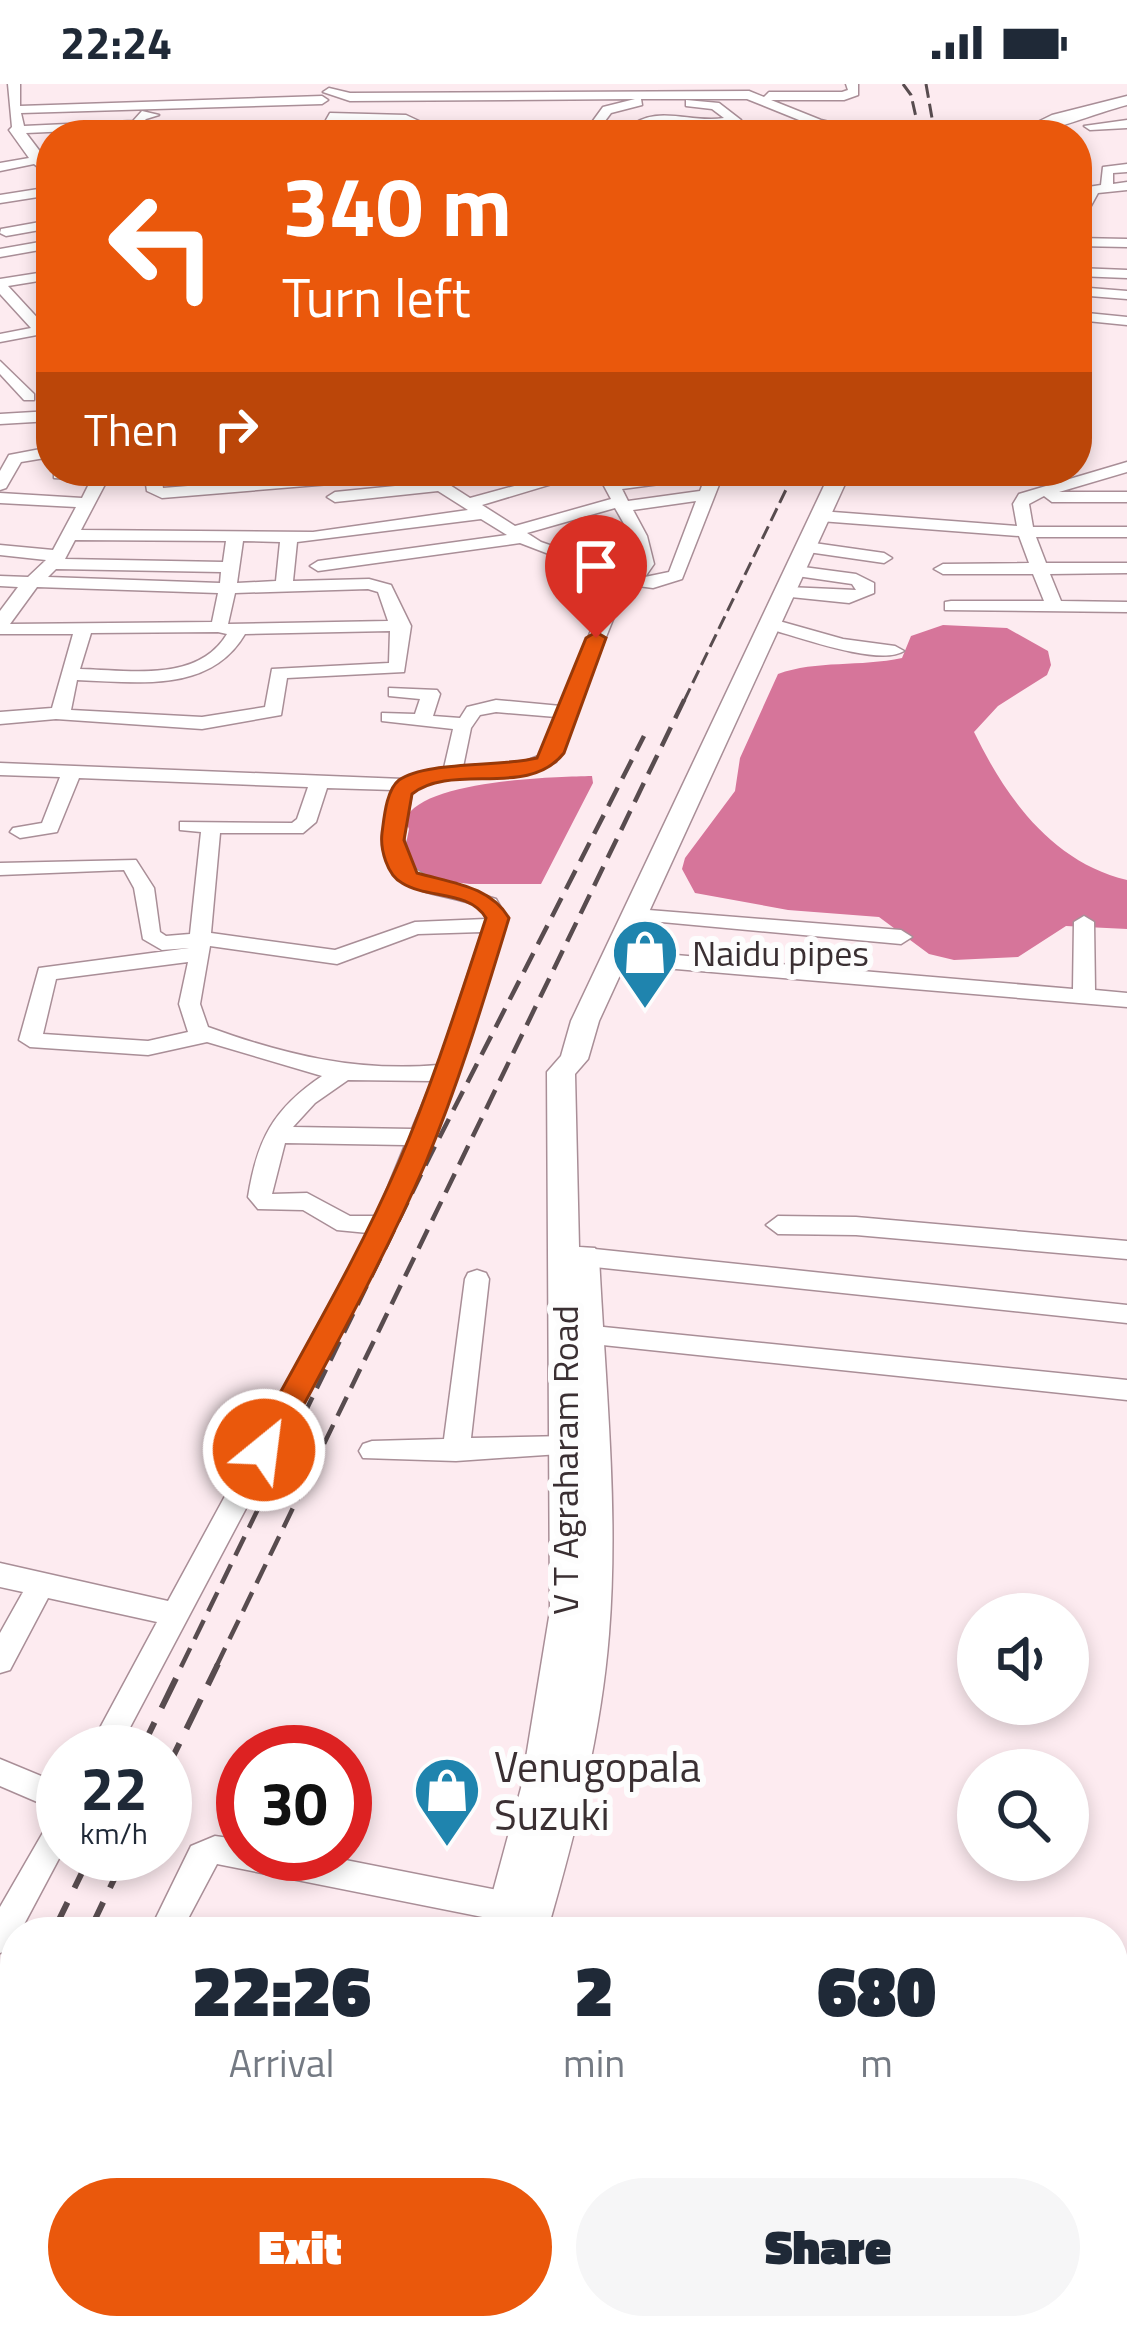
<!DOCTYPE html>
<style>
:root{--surface:#fff;--page:#f6f6f7;--text:#1f2937;--muted:#747a83;--accent:#ea580c}
body{margin:0;font-family:"Titillium Web",sans-serif;background:var(--page);color:var(--text);height:100vh;display:flex;flex-direction:column;font-size:45px;white-space:nowrap}
*{box-sizing:border-box;margin:0}
p{font-size:39px;color:var(--muted)}
.icon{flex:none;width:66px;height:66px;fill:none;stroke:currentColor;stroke-width:2;stroke-linecap:round;stroke-linejoin:round}
.map{position:relative;flex:1;overflow:hidden}
.sheet{position:absolute;left:0px;top:1833px;width:1128px;height:423px;display:flex;flex-direction:column;background:var(--surface);border-radius:48px 48px 0 0;box-shadow:0 6px 18px #0003}
.sheet>*{flex:none}
.top-card{position:absolute;left:36px;top:36px;width:1056px;height:366px;border-radius:48px;box-shadow:0 6px 18px #0003;background:#ea580c;color:#fff;overflow:hidden}
.tools{position:absolute;left:957px;top:1509px;display:grid;gap:24px}
.tools a{display:grid;place-items:center;width:132px;height:132px;border-radius:50%;background:var(--surface);box-shadow:0 6px 18px #0003;font-size:60px}
.speed{position:absolute;left:36px;top:1641px;display:flex;gap:24px;font-size:60px;font-weight:700;text-align:center}
.speed>*{display:grid;place-content:center;width:156px;height:156px;border-radius:50%;background:var(--surface);box-shadow:0 6px 18px #0003;line-height:1}
.speed small{font-size:30px;font-weight:400}
.speed .limit{border:18px solid #d22;background:#fff;color:#111}
.pin{position:absolute;display:grid;place-items:center;width:102px;height:102px;color:#fff;margin:-123px -51px;border-radius:50% 50% 50% 0;rotate:-45deg;box-shadow:0 0 12px #0007}
.pin .icon{rotate:45deg}
.me{position:absolute;width:132px;margin:-66px;rotate:29deg;stroke-linejoin:round;filter:drop-shadow(0 0 9px #0008)}
.turn{display:flex;align-items:center;gap:42px;height:252px;padding:0 48px;font-size:54px}
.turn .icon{width:156px;height:156px;stroke-width:2.5}
.turn b{display:block;font-size:84px;line-height:102px}
.then{display:flex;align-items:center;height:114px;padding:0 48px;background:#0003;gap:24px;font-size:45px}
.eta{display:flex;justify-content:space-evenly;align-items:center;height:204px;text-align:center}
.eta b{font-size:72px;font-weight:800;line-height:84px}
.button{display:flex;gap:24px;margin-top:auto;padding:24px 48px}
.button a{flex:1;height:138px;border-radius:72px;background:var(--accent);color:#fff;font-size:48px;font-weight:800;line-height:138px;text-align:center}
.button a+a{background:var(--page);color:var(--text)}
.status{display:flex;justify-content:space-between;align-items:center;height:84px;padding:0 60px;background:var(--surface);direction:ltr}
.status svg{height:33px;fill:currentColor}
.map>svg:first-child{display:block}
</style>
<div class="status"><b>22:24</b><svg viewBox="0 0 49 12"><path d="M0 12V9h3v3zM5 12V6h3v6zM10 12V3h3v9zM15 12V0h3v12zM26 1h20v11H26zM47 4h2v5h-2z"/></svg></div>
<div class="map">
<svg width="1127" height="2255" viewBox="0 0 1127 2255">
<rect width="100%" height="100%" fill="#fdebf0"/>
<!-- water -->
<g fill="#d6759a">
<path d="M 943,541 L 1007,544 L 1048,567 L 1051,581 L 1047,591 L 998,622 L 974,648 C 1006,714 1052,778 1127,796 L 1127,845 L 1066,842 L 1018,873 L 954,876 L 929,870 L 879,833 L 788,826 L 695,809 L 682,785 L 685,774 L 735,707 L 740,674 L 778,590 C 816,576 861,583 902,574 L 911,552 Z"/>
<path d="M 592,692 L 593,699 L 541,800 L 470,800 L 421,794 L 405,765 L 409,745 L 405,736 C 421,696 552,693 592,692 Z"/>
</g>
<g fill="none" stroke-linecap="round" stroke-linejoin="round">
<defs>
<g id="minor">
<polygon points="8,0 20,0 20,22 322,12 328,16 322,20 21,29 24,42 133,37 142,27 159,31 146,35 137,44 26,49 51,82 51,93 34,80 0,87 0,79 29,74 9,46 12,43"/>
<polygon points="846,0 858,0 858,11 844,16 771,16 821,36 883,51 859,51 814,42 747,15 641,15 642,21 611,29 599,45 603,51 591,51 587,45 603,23 635,15 350,17 323,8 329,4 350,9 749,7 764,13 769,8 842,8 848,6"/>
<path d="M 686,16 L 719,19 L 741,36 L 710,44 L 708,51 L 698,51 L 698,43 L 667,37 L 639,46 L 646,51 L 631,51 L 625,46 C 656,18 689,40 724,34 L 712,25 L 686,22 Z"/>
<polygon points="330,29 406,31 421,38 418,51 406,51 408,40 405,39 326,36"/>
<polygon points="1127,36 1127,44 1090,46 1084,42"/>
<polygon points="1127,80 1127,88 1113,89 1113,100 1127,98 1127,106 1098,109 1082,138 1077,139 1077,123 1088,103 1101,101 1103,83"/>
<polygon points="51,103 51,111 0,119 0,111"/>
<polygon points="51,136 51,144 6,152 0,149 1,145"/>
<polygon points="1077,154 1127,155 1127,163 1077,162"/>
<polygon points="51,156 51,164 0,173 0,165"/>
<polygon points="1077,184 1127,186 1127,194 1077,192"/>
<polygon points="51,187 51,195 8,202 44,241 51,240 51,261 37,251 0,258 0,250 31,244 0,210 0,195"/>
<polygon points="1077,203 1127,207 1127,215 1077,211"/>
<polygon points="1077,228 1127,233 1127,241 1077,236"/>
<polygon points="0,277 34,310 34,316 24,316 0,290"/>
<polygon points="51,327 51,337 0,340 0,330"/>
<polygon points="51,363 51,373 21,378 6,404 0,406 0,387 9,371"/>
<polygon points="1127,378 1127,388 1059,408 1127,408 1127,418 1052,418 1044,412 1029,420 1033,443 1127,443 1127,453 1036,453 1046,479 1127,479 1127,489 1050,490 1061,517 1127,518 1127,528 945,526 945,518 951,517 1044,517 1033,490 943,490 934,485 943,480 1029,479 1019,452 820,437 812,432 820,427 1017,442 1013,420 1019,410"/>
<path d="M 112,387 L 81,446 L 313,448 L 468,426 L 438,407 L 335,418 L 327,413 L 335,408 L 425,399 L 415,393 L 162,414 L 147,407 L 144,387 L 160,387 L 163,404 L 372,387 L 428,387 L 470,414 L 569,387 L 595,387 L 482,421 L 515,442 L 611,415 L 596,387 L 612,387 L 617,396 L 688,387 L 724,388 L 682,495 L 653,504 L 638,502 L 620,518 L 556,678 C 509,704 446,682 412,708 L 404,753 L 411,782 L 432,796 L 496,815 L 507,834 L 468,963 L 396,1141 L 117,1668 L 87,1668 L 157,1538 L 48,1514 L 10,1586 L 0,1589 L 0,1549 L 23,1508 L 0,1503 L 0,1479 L 168,1517 L 368,1149 L 337,1146 L 303,1126 L 258,1125 L 248,1113 C 257,1056 273,1025 322,992 L 207,958 L 148,971 L 30,963 L 19,956 L 39,884 L 189,864 L 162,866 L 143,855 L 134,804 L 124,786 L 0,791 L 0,779 L 136,776 L 154,804 L 160,848 L 166,852 L 190,850 L 201,748 L 180,746 L 180,738 L 292,739 L 297,735 L 308,703 L 79,694 L 57,748 L 20,754 L 10,748 L 13,744 L 42,739 L 60,693 L 0,691 L 0,679 L 403,695 L 444,684 L 453,645 L 382,637 L 382,629 L 415,630 L 420,615 L 389,612 L 389,604 L 437,606 L 440,610 L 433,632 L 460,634 L 467,623 L 496,616 L 561,622 L 603,516 L 622,498 L 520,459 L 318,487 L 310,482 L 318,477 L 507,451 L 481,435 L 297,458 L 293,497 L 369,495 L 391,501 L 411,542 L 404,588 L 287,594 L 281,631 L 202,645 L 56,635 L 0,640 L 0,628 L 52,624 L 73,550 L 0,550 L 0,527 L 18,503 L 0,502 L 0,492 L 28,493 L 46,476 L 0,471 L 0,461 L 53,466 L 76,423 L 0,419 L 0,409 L 82,414 L 91,396 L 54,394 L 54,388 ZM 705,394 L 700,407 L 628,417 L 622,405 ZM 696,417 L 669,488 L 645,493 L 654,480 L 647,452 L 633,426 ZM 615,424 L 631,452 L 637,480 L 630,489 L 541,458 L 527,449 ZM 75,456 L 226,457 L 223,478 L 65,475 ZM 243,457 L 280,458 L 276,497 L 237,499 ZM 56,485 L 221,488 L 220,499 L 48,493 ZM 37,503 L 218,509 L 212,538 L 10,540 ZM 368,505 L 378,508 L 388,537 L 228,540 L 235,509 ZM 390,547 L 389,579 L 272,585 L 265,623 L 202,633 L 71,626 L 77,596 C 137,598 210,610 245,550 ZM 91,549 L 218,548 L 227,550 C 198,599 129,586 80,585 ZM 496,628 L 556,633 L 541,671 L 516,681 L 463,683 L 471,644 L 480,631 ZM 327,704 L 394,706 C 379,745 379,791 423,807 C 442,813 463,815 481,823 L 486,835 L 415,838 L 335,866 L 211,849 L 220,749 L 303,749 L 316,738 ZM 482,848 L 438,981 C 356,988 285,971 208,943 L 200,920 L 210,862 L 337,880 L 418,850 ZM 188,878 L 179,920 L 188,948 L 148,957 L 43,950 L 56,895 ZM 348,996 L 432,997 L 412,1045 L 293,1043 L 315,1019 ZM 285,1059 L 405,1061 L 376,1132 L 350,1132 L 307,1109 L 272,1110 Z"/>
<polygon points="807,458 884,469 892,474 884,479 801,467 799,463"/>
<polygon points="796,482 856,490 874,499 874,509 849,519 781,512 781,504 787,503 856,506 852,500 790,491 787,487"/>
<path d="M 772,535 L 843,555 L 895,562 L 904,567 C 879,583 796,552 766,544 L 766,536 Z"/>
<polygon points="636,825 901,846 912,853 901,860 629,835 626,831 629,827"/>
<polygon points="1084,832 1094,838 1095,906 1127,909 1127,923 617,880 606,873 617,866 1073,905 1074,838"/>
<polygon points="778,1132 856,1133 1127,1157 1127,1175 856,1151 778,1150 766,1141"/>
<polygon points="566,1162 1127,1221 1127,1239 566,1180 554,1171"/>
<polygon points="477,1186 486,1189 489,1195 471,1354 566,1352 575,1355 579,1362 575,1369 456,1377 363,1374 359,1367 363,1360 372,1357 444,1355 465,1195 468,1189"/>
<polygon points="574,1240 1127,1296 1127,1316 574,1258 565,1256 561,1249 565,1242"/>
<polygon points="0,1675 63,1701 63,1767 20,1848 15,1848 11,1865 0,1869 0,1823 56,1726 0,1702"/>
<polygon points="215,1752 243,1756 243,1770 315,1770 518,1810 529,1815 534,1825 529,1835 518,1840 217,1780 181,1848 149,1848 191,1762"/>
</g>
<g id="major">
<path d="M 1127,12 L 1127,21 C 1092,30 1046,51 1011,51 L 1052,31 Z"/>
<path d="M 831,387 L 851,387 L 599,937 L 588,975 L 575,990 L 579,1163 L 595,1164 L 599,1172 C 605,1297 619,1425 609,1550 C 601,1652 575,1750 547,1848 L 482,1848 L 521,1704 L 550,1527 L 547,988 L 561,972 L 571,937 Z"/>
<polygon points="362,2241 434,2241 432,2255 359,2255"/>
</g>
</defs>
<!-- minor casing -->
<use href="#minor" stroke="#a98e97" stroke-width="3"/>
<!-- major casing -->
<use href="#major" stroke="#a98e97" stroke-width="3"/>
<!-- minor -->
<use href="#minor" fill="#fff" fill-rule="evenodd"/>
<!-- major -->
<use href="#major" fill="#fff" fill-rule="evenodd"/>
<!-- rail-far2 -->
<g stroke="#584c4f" stroke-width="3" stroke-dasharray="14 6" stroke-linecap="butt">
<polyline points="903,0 911,11 920,51"/>
<polyline points="926,0 935,51"/>
<polyline points="684,617 795,387"/>
</g>
<!-- rail-far1 -->
<g stroke="#584c4f" stroke-width="4.5" stroke-dasharray="21 10" stroke-linecap="butt">
<polyline points="181,1583 430,1072 644,652"/>
<polyline points="216,1583 685,614"/>
</g>
<!-- rail -->
<g stroke="#584c4f" stroke-width="6" stroke-dasharray="33 16" stroke-linecap="butt">
<polyline points="140,1668 183,1580"/>
<polyline points="165,1689 218,1580"/>
<polyline points="53,1848 91,1770"/>
<polyline points="89,1848 126,1770"/>
<polyline points="0,1957 15,1926"/>
<polyline points="0,2001 15,1970"/>
<polyline points="0,2032 15,2001"/>
</g>
</g>
<!-- route -->
<path fill="#ea580c" stroke="#983908" stroke-width="3" d="M 596,548 L 606,554 L 564,669 C 528,715 453,678 412,710 L 404,756 L 417,789 C 452,799 490,802 509,834 C 484,916 459,999 426,1078 C 382,1180 327,1277 275,1374 L 254,1374 L 249,1366 C 300,1270 356,1178 399,1078 C 433,999 459,916 486,834 C 469,806 427,815 402,799 C 387,791 380,765 382,749 C 384,735 386,706 399,696 C 425,677 502,683 537,674 L 586,554 Z"/>
<!-- icons -->
<defs>
<symbol id="shop-pin" viewBox="-11 -11 22 30"><path d="M0 17L-7.5 6A9.5 9.5 0 1 1 7.5 6Z" fill="#1f84ae" stroke="#fdfdfd"/><path d="M-5-2.5h2.3a2.7 3.5 0 0 1 5.4 0H5L5.5 6h-11ZM-1.5-2.5h3a1.5 2.3 0 0 0-3 0Z" fill="#fff"/></symbol>
</defs>
<g fill-rule="evenodd">
<use href="#shop-pin" x="607" y="830" width="76" height="104"/>
<use href="#shop-pin" x="409" y="1668" width="76" height="104"/>
</g>
<g text-anchor="middle" dominant-baseline="central" stroke-width="12" stroke-linejoin="round" paint-order="stroke">
<!-- poi labels -->
<g font-size="36" fill="#3a2f32" stroke="#fdfdfd" text-anchor="start">
<text x="692" y="868">Naidu pipes</text>
</g>
<!-- street labels -->
<g font-size="36" fill="#3a2f32" stroke="#fdfdfd">
<text transform="translate(564 1376) rotate(-90)">V T Agraharam Road</text>
</g>
<!-- near-poi labels -->
<g font-size="42" fill="#3a2f32" stroke="#fdfdfd" text-anchor="start">
<text x="494" y="1682">Venugopala<tspan x="494" dy="48">Suzuki</tspan></text>
</g>
</g>
</svg>
<div class="tools">
<a><svg class="icon" aria-label="sound" viewBox="0 0 24 24"><path d="M4 9h4l5-4v14l-5-4H4zM17 9q2 3 0 6"/></svg></a>
<a><svg class="icon" aria-label="search" viewBox="0 0 24 24"><circle cx="10" cy="10" r="6"/><path d="M15 15l6 6"/></svg></a>
</div>
<div class="speed"><div>22<small>km/h</small></div><div class="limit">30</div></div>
<div class="pin" style="left:596px;top:554px;background:#d93025"><svg class="icon" aria-label="arrive" viewBox="0 0 24 24"><path d="M6 21V4h12l-3 4 3 4H6"/></svg></div>
<svg class="me" style="left:264px;top:1366px" viewBox="-20 -20 40 40"><circle r="17" fill="#ea580c" stroke="#fff" stroke-width="3"/><path d="M0-11L8 9 0 5-8 9z" fill="#fff"/></svg>
<div class="top-card">
<div class="turn"><svg class="icon" aria-label="left" viewBox="0 0 24 24"><path d="M17 20v-9H6M10 6l-5 5 5 5"/></svg><div><b>340 m</b>Turn left</div></div>
<div class="then">Then<svg class="icon" aria-label="right" viewBox="0 0 24 24"><path d="M7 20v-9h11M14 6l5 5-5 5"/></svg></div>
</div>
<section class="sheet">
<div class="eta">
<div><b>22:26</b><p>Arrival</p></div>
<div><b>2</b><p>min</p></div>
<div><b>680</b><p>m</p></div>
</div>
<div class="button"><a>Exit</a><a>Share</a></div>
</section>
</div>
